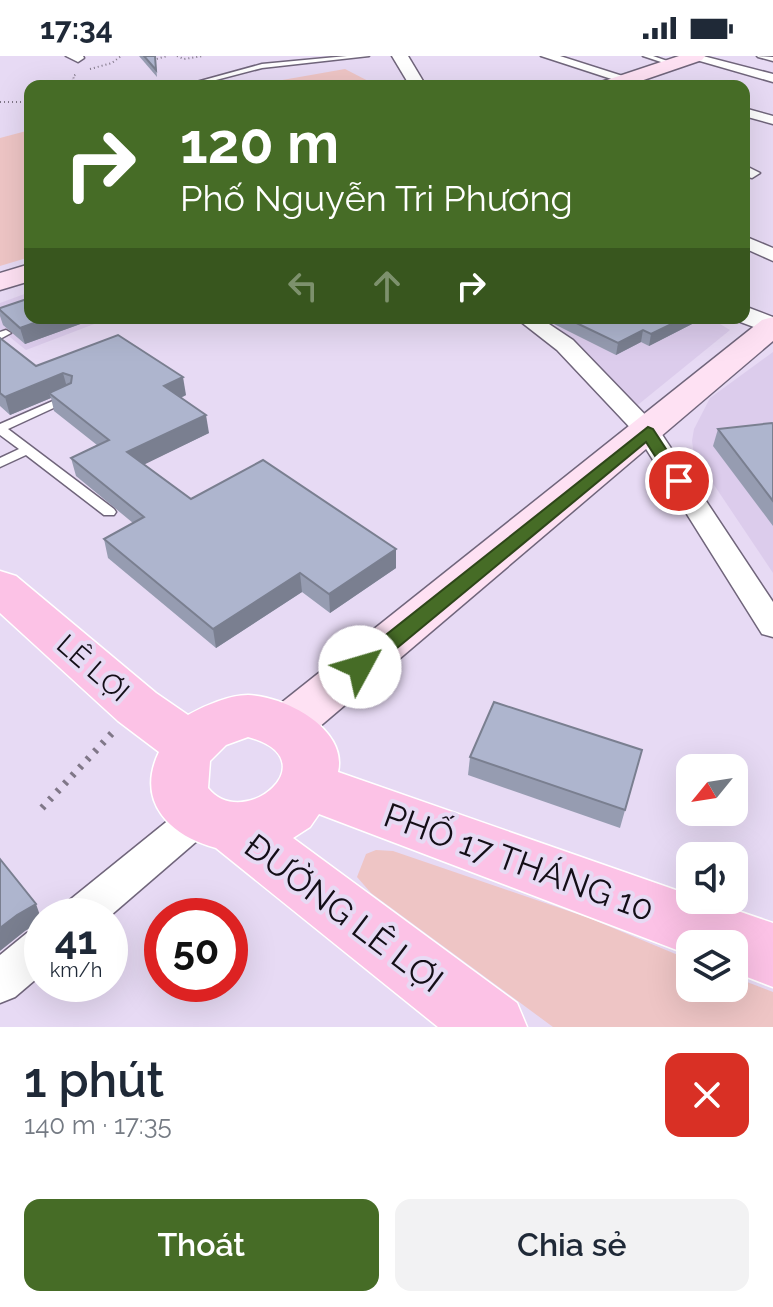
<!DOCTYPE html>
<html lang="vi">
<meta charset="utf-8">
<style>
:root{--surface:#fff;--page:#f2f2f3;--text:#1f2937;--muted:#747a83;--accent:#466c26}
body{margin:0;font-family:Raleway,sans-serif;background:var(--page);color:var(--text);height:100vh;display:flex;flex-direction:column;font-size:30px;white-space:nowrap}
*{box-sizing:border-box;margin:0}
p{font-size:26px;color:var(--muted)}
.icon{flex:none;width:44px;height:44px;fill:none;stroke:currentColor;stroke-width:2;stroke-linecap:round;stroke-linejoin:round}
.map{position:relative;height:971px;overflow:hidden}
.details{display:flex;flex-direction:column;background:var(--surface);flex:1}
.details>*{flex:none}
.banner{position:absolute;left:24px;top:24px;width:726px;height:244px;border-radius:16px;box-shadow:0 8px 32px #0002;background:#466c26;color:#fff;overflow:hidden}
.needle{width:52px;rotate:240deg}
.controls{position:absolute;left:676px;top:698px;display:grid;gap:16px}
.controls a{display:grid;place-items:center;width:72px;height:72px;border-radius:16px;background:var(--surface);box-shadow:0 8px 32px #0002;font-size:40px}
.speed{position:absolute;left:24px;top:842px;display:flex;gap:16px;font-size:40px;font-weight:700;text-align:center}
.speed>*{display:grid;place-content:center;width:104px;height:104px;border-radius:50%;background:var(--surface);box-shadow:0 8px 32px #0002;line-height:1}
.speed small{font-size:20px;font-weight:400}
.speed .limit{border:12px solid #d22;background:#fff;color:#111}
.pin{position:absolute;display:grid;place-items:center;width:68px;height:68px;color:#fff;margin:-34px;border:4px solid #fff;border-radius:50%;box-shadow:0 2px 8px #0007}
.me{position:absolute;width:88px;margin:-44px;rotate:51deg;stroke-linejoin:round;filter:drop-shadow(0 0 6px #0008)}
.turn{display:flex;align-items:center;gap:28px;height:168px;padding:0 24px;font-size:36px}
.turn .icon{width:104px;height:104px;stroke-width:2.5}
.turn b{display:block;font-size:56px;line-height:68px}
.lanes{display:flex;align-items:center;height:76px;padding:0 24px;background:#0003;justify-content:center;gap:40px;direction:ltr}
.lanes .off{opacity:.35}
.round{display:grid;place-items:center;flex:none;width:84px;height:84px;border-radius:16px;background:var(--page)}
.head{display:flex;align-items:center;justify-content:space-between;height:136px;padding:0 24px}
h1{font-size:48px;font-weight:600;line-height:60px}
.action{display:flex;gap:16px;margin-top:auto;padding:16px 24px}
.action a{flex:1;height:92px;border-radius:16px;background:var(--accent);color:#fff;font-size:32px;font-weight:600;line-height:92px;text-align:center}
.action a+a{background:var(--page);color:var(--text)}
.status{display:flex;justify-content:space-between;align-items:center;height:56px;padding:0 40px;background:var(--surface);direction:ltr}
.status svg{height:22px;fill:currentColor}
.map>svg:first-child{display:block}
</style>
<div class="status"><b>17:34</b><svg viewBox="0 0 49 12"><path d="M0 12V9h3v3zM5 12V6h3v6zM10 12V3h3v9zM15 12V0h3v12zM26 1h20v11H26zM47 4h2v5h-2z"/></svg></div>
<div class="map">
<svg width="773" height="971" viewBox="0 0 773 971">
<rect width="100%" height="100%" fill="#e7daf4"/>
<!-- built -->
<g fill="#dcccec">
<polygon points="30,236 30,262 110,262 26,294 0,273 0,247"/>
<polygon points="529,262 710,262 730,274 634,352"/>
<polygon points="773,296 773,517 694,399 692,385 694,373 710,342"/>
</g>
<!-- green -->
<g fill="#eec5c5">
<polygon points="345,13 378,30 249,30"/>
<polygon points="30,74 30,201 0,210 0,82"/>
<polygon points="376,794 393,795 589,862 690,904 690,932 734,932 734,921 773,936 773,971 553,971 371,837 357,821 366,798"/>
</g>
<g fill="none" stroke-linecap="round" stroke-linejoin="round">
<defs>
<g id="service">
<polygon points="347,0 369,0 262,12 193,30 182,30 262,8"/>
<polygon points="643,0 653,0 676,8 673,10"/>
<polygon points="757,0 773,1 773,5 758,1"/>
<polygon points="6,274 11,277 0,283 0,276"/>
<polygon points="69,338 75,341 73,343 8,373 114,453 116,456 114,459 104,459 26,399 0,411 0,402 19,393 0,379 0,368"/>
</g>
<g id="minor">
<polygon points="66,0 83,0 84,2 78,6"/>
<polygon points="541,0 560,0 654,30 633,30"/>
<polygon points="703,0 773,18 773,26 686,1"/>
<polygon points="744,52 773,60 773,68 744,60"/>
<polygon points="744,109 760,117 752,122 744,120"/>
<polygon points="744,180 773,192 773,205 744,192"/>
<polygon points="516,262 540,262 573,284 657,371 773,546 773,581 762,578 638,380 557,294"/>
<polygon points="199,745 212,750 217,761 212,772 110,860 60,860 66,847 186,750"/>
<polygon points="42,871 42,918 15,941 0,947 0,899 27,877"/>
</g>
<g id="tertiary">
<polygon points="392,0 408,0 426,30 410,30"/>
<polygon points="744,250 773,261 773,278 735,264 744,262"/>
</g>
<g id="secondary">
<polygon points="679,0 705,0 702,4 626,30 599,30 601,26"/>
<polygon points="30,208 30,225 0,234 0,217"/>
<polygon points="773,261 773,285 305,683 288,688 271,683 264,669 271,655 762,264"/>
</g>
<path id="primary" d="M 0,515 L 16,520 L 156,637 L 188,659 C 204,650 229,639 248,639 C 284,640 348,672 338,716 L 690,839 L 690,844 L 706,844 L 773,867 L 773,931 L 734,916 L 734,888 L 690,888 L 690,899 L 319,758 L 310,771 L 293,782 L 517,947 L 527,971 L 438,971 L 216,792 C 170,780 135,746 159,696 L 118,665 L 0,557 ZM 248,681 C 331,703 244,777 208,732 L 210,705 L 226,689 Z"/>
</defs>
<!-- service casing -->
<use href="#service" stroke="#70657b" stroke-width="3"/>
<!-- minor casing -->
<use href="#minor" stroke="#70657b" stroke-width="3"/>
<!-- tertiary casing -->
<use href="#tertiary" stroke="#70657b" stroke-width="3"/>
<!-- secondary casing -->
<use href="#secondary" stroke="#70657b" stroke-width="3"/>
<!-- primary casing -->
<use href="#primary" stroke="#fff" stroke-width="3"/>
<!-- path-far1 -->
<g stroke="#807788" stroke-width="2" stroke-dasharray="1 3" stroke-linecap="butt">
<polyline points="177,0 184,3 203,0"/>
<polyline points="153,4 167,0"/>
<polyline points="90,13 112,7 121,0"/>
<polyline points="61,30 74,24 73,20 77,18"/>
<polyline points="0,46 30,46"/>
</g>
<!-- path -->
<polyline stroke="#807788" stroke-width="7" stroke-dasharray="3 8" stroke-linecap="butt" points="42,752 114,675"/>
<!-- service -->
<use href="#service" fill="#fff" fill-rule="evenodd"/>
<!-- minor -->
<use href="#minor" fill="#fff" fill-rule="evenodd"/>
<!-- tertiary -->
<use href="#tertiary" fill="#fff" fill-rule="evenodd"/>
<!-- secondary -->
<use href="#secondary" fill="#fee1f3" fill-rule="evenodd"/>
<!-- primary -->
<use href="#primary" fill="#fcc2e6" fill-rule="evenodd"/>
</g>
<!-- wall -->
<g fill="#969cb1">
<polygon points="139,0 155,0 157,21"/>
<polygon points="0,252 30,262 97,262 25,288 3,269 0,260"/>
<polygon points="542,262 695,262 694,267 649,290 641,286 616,299"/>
<polygon points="0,282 36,310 186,339 181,342 209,377 144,408 191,443 396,512 330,557 302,536 216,592 108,502 104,483 133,467 76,420 71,402 97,389 54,355 51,342 10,359 0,350"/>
<polygon points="773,368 773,470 713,390 718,373"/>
<polygon points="642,694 620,772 468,719 470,701"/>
</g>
<!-- shaded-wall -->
<g fill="#7a7f90">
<polygon points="48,262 97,262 25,288 20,272"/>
<polygon points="684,262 695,262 694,267 649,290 651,278"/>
<polygon points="643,274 641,286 616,299 618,287"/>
<polygon points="63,317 68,335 49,337 51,342 10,359 5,341"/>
<polygon points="183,321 186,339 167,348 164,330"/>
<polygon points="206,359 209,377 131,415 127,396"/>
<polygon points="396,493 396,512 330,557 329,538"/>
<polygon points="300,517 302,536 216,592 213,573"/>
<polygon points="36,848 42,865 25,875 0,895 0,872 17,859"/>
</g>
<!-- building -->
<g fill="#aeb5ce" stroke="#7a7f90" stroke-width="2">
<polygon points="144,0 155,0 156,14"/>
<polygon points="30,242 30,262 48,262 20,272 0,254 0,252"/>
<polygon points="566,262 684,262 651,278 643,274 618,287"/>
<polygon points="118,279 183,321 164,330 206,359 127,396 191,443 263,404 396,493 329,538 300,517 213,573 104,483 144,461 71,402 109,384 49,337 71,327 72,320 63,317 5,341 0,337 0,282 36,310"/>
<polygon points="772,367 773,368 773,445 718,373"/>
<polygon points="494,646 642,694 625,754 470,701"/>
<polygon points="0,803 36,848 17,859 0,872"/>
</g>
<!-- route -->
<polygon fill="#466c26" stroke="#2e4619" stroke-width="2" points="648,371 653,373 687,425 685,428 673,428 646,386 368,616 353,616 350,611 353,605"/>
<g text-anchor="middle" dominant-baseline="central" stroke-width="8" stroke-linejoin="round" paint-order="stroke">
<!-- street labels -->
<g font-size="28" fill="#130e17" stroke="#e7daf4">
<text transform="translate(93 612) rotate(41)">LÊ LỢI</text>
</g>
<!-- near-street labels -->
<g font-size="34" fill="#130e17" stroke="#e7daf4">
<text transform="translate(519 806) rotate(20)">PHỐ 17 THÁNG 10</text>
<text transform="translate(344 857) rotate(37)">ĐƯỜNG LÊ LỢI</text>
</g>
</g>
</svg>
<div class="controls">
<a><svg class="needle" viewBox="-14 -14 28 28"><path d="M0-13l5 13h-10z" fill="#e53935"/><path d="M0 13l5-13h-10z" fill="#747a83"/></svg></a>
<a><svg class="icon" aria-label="sound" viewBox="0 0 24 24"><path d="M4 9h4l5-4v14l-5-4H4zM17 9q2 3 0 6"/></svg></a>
<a><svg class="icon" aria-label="layers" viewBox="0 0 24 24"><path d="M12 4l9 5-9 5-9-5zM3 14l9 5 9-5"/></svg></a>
</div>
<div class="speed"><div>41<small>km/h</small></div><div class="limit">50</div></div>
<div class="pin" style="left:679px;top:425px;background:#d93025"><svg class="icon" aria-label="arrive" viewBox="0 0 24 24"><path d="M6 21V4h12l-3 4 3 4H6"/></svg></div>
<svg class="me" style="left:360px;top:611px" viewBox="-20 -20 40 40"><circle r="19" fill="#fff"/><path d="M0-13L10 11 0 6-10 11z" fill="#466c26"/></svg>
<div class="banner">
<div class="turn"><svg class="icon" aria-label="right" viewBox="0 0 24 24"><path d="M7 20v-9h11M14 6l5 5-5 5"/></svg><div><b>120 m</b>Phố Nguyễn Tri Phương</div></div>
<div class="lanes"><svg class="icon off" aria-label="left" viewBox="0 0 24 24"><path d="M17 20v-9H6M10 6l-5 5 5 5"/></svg><svg class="icon off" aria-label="ahead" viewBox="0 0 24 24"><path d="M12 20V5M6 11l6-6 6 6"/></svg><svg class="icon" aria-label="right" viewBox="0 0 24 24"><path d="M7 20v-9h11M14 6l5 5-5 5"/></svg></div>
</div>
</div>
<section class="details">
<div class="head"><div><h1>1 phút</h1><p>140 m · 17:35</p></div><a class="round" style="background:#d93025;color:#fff"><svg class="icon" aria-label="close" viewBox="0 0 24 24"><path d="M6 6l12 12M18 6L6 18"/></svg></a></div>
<div class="action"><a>Thoát</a><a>Chia sẻ</a></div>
</section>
